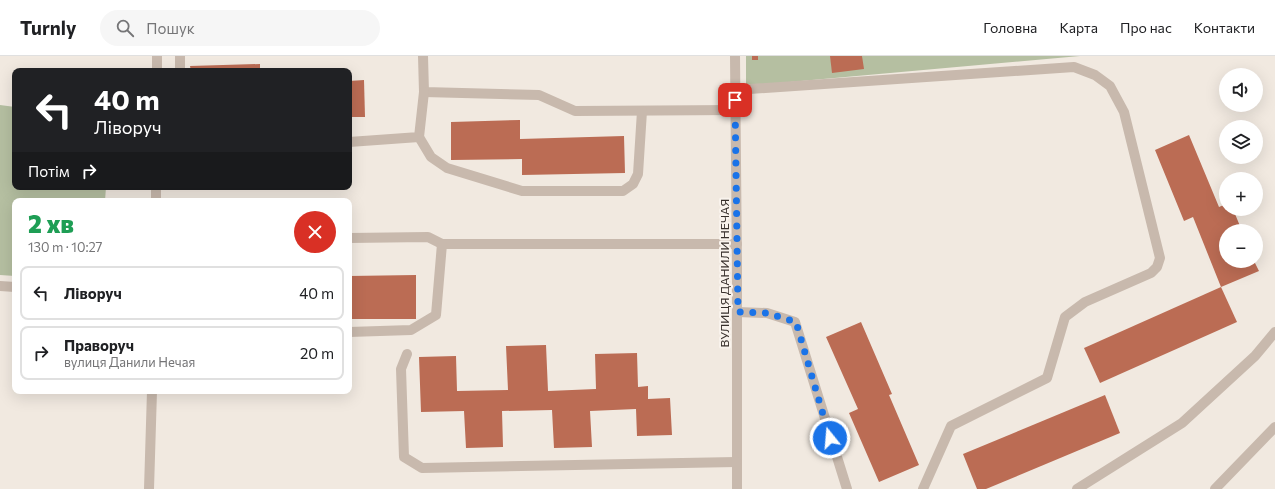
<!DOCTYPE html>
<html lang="uk">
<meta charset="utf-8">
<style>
:root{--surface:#fff;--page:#f6f6f6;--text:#202124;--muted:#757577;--line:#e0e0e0}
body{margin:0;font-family:Commissioner,sans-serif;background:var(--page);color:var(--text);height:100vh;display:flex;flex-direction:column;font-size:15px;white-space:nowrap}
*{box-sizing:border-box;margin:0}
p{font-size:13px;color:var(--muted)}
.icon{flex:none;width:22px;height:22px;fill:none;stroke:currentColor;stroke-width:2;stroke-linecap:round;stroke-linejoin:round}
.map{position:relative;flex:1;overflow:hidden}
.side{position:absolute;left:12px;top:142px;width:340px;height:196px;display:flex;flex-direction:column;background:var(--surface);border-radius:8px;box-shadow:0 4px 16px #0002}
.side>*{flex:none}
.guide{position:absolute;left:12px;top:12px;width:340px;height:122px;border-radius:8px;box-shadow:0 4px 16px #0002;background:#202124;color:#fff;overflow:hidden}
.controls{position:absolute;left:1219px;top:12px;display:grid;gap:8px}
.controls a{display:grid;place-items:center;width:44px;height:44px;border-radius:50%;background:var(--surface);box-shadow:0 4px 16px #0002;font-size:20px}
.pin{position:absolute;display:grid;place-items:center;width:34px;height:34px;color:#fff;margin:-17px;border-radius:8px;box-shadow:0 2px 6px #0006}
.me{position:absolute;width:44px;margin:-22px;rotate:343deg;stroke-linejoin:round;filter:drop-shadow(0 0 3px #0008)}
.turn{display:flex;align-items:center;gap:14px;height:84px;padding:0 16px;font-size:18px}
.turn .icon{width:52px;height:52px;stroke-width:2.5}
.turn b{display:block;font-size:28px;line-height:34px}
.then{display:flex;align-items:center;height:38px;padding:0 16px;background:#0003;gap:8px;font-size:15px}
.round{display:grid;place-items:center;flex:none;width:42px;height:42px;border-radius:21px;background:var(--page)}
.summary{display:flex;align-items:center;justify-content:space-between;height:68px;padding:0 16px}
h1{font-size:24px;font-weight:800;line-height:30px;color:#1e9e55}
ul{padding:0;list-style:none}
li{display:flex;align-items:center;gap:12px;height:54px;margin:0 8px 6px;padding:0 8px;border:2px solid var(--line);border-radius:8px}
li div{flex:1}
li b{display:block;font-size:15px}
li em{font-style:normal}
header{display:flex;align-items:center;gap:24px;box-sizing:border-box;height:56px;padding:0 20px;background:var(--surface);border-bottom:1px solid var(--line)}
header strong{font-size:19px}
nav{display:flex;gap:22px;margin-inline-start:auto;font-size:14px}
.search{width:280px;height:36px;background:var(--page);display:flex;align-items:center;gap:10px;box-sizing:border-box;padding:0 14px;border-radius:22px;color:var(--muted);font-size:15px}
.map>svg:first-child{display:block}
</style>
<header>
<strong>Turnly</strong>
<div class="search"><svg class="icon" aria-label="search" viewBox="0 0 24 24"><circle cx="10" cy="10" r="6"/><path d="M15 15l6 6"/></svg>Пошук</div>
<nav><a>Головна</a><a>Карта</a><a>Про нас</a><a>Контакти</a></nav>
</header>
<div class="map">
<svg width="1275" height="433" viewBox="0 0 1275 433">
<rect width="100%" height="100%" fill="#f1e9e0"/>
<!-- green -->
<g fill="#b5bfa1">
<polygon points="746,0 1080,0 746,30"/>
<polygon points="0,49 15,51 15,131 106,131 105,145 15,145 15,220 0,219"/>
</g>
<!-- building -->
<g fill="#bb6c54">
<rect x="752" y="0" width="6" height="4"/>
<polygon points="830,0 862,0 864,13 832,17"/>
<polygon points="260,8 260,15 191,15 190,10"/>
<polygon points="364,24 365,61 349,61 349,25"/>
<polygon points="520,64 520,83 624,80 625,117 522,119 522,103 451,104 451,66"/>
<polygon points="1189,79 1219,151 1226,148 1226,153 1233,153 1242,175 1226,175 1226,205 1254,205 1259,215 1221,231 1193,161 1184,165 1155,94"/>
<polygon points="416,219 416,263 349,263 349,220"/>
<polygon points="1221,231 1237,266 1100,327 1084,292"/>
<polygon points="861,266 892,338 889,339 919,409 879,426 849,357 858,353 826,281"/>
<polygon points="546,289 548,335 596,333 595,298 637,297 638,331 648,330 648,343 670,342 672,379 637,380 636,353 590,355 592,391 554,392 552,354 502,355 503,391 466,392 464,355 421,356 419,301 456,300 457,335 508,334 506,290"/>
<polygon points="1105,339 1120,377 986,433 977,433 963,398"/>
</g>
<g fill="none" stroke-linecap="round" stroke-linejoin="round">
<!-- minor -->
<g stroke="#c8b9ad" stroke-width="10">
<polyline points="180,0 180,15"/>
<polyline points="423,0 424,36 539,39 575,55 735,54"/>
<polyline points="735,0 737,210 737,433"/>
<polyline points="157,15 157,0"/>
<polyline points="735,34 1074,11 1095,19 1110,30 1124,56 1160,202 1157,211 1151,217 1085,246 1065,261 1047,322 951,370 923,433"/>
<polyline points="419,81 431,101 447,112 522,135 623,135 633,128 638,118 642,55"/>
<polyline points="349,86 419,81 424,36"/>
<polyline points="156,145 156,131"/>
<polyline points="349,182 428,181 442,188 737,188"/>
<polyline points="0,230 15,231"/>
<polyline points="737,256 767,257 795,266 847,433"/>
<polyline points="349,276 411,274 436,259 442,188"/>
<polyline points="407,298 401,313 404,401 422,412 736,406"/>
<polyline points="149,433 152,335"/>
<polyline points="1077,433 1182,367 1255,300 1275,276"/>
<polyline points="1215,433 1275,371"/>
</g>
</g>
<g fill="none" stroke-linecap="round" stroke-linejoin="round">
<!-- route -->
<polyline stroke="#1a73e8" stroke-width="7" stroke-dasharray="0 12.6" points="735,44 738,256 767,257 796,266 830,382"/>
</g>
<g text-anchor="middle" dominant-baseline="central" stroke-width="4" stroke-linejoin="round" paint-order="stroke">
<!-- street labels -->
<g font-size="12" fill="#372f2b" stroke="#f9f3ed">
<text transform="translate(724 217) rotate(-90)">ВУЛИЦЯ ДАНИЛИ НЕЧАЯ</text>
</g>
</g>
</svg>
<div class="controls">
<a><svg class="icon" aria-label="sound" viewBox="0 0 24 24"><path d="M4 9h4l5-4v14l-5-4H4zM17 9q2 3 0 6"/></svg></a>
<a><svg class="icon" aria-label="layers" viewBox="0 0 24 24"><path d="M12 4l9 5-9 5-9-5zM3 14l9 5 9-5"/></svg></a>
<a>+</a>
<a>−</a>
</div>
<div class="pin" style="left:735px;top:44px;background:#d93025"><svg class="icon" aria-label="arrive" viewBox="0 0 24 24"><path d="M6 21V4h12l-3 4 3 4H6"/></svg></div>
<svg class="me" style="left:830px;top:382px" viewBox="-20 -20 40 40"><circle r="17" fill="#1a73e8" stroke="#fff" stroke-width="3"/><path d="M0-11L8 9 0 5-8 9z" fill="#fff"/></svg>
<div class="guide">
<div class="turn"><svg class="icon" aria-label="left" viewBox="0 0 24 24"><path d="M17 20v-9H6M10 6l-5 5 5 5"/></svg><div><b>40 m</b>Ліворуч</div></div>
<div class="then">Потім<svg class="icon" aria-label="right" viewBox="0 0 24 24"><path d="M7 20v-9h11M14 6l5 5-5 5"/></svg></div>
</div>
<section class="side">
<div class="summary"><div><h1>2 хв</h1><p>130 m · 10:27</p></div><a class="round" style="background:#d93025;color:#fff"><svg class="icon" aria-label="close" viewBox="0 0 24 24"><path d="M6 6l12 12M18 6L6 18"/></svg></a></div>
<ul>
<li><svg class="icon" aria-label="left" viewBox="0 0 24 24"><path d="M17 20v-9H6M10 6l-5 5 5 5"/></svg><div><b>Ліворуч</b></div><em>40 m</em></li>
<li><svg class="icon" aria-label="right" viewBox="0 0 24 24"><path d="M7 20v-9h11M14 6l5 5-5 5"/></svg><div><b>Праворуч</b><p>вулиця Данили Нечая</p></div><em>20 m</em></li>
</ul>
</section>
</div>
